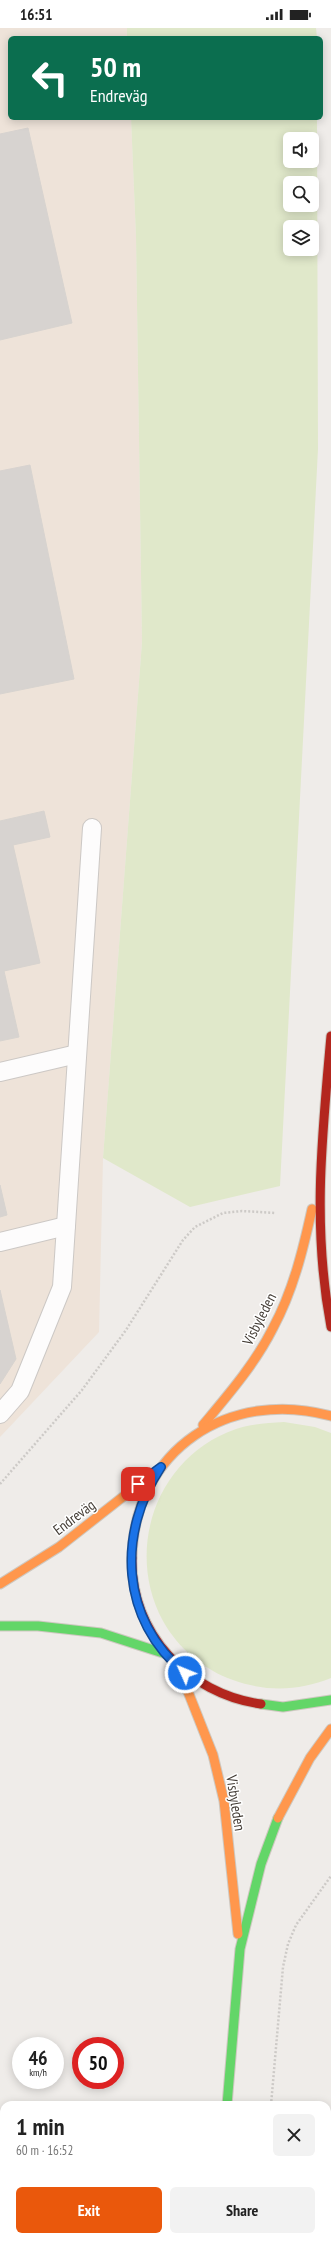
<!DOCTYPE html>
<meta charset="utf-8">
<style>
:root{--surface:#fff;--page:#f2f2f2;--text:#222;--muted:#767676;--accent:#ea580c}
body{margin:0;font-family:"PT Sans Narrow",sans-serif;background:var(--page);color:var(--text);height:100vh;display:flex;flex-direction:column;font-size:15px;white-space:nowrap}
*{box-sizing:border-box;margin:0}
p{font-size:13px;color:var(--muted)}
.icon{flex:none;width:22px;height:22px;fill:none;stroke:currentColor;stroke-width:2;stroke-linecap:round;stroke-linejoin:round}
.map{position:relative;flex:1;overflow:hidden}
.panel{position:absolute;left:0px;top:2073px;width:331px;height:140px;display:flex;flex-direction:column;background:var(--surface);border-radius:12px 12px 0 0;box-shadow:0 2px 10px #0003}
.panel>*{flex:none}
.banner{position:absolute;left:8px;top:8px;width:315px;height:84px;border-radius:6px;box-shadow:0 2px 10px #0003;background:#0b6e4f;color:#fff;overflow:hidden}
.tools{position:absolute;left:283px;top:104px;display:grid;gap:8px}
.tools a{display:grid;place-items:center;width:36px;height:36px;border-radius:6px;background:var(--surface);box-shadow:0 2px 10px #0003;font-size:20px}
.speed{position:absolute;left:12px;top:2009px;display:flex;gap:8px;font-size:20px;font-weight:700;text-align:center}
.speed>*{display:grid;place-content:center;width:52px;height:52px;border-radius:50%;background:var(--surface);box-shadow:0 2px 10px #0003;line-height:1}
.speed small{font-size:10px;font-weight:400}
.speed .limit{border:6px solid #d22;background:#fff;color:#111}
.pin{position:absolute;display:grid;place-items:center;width:34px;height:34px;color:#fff;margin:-17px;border-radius:8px;box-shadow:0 2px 6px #0006}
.me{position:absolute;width:44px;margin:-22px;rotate:314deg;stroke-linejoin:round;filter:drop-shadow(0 0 3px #0008)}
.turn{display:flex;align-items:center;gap:14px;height:84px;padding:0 16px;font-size:18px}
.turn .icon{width:52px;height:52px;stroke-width:2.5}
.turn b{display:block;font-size:28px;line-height:34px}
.round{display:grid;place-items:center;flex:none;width:42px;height:42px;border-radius:6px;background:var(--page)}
.head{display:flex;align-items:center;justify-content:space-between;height:68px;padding:0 16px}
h1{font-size:24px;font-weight:700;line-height:30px}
.primary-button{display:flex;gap:8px;margin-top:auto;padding:8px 16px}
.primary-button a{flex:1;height:46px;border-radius:6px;background:var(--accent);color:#fff;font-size:16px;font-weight:700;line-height:46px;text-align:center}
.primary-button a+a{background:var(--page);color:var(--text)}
.status{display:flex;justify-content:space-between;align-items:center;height:28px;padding:0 20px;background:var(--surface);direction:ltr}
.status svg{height:11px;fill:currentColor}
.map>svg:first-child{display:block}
</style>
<div class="status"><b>16:51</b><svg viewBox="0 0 49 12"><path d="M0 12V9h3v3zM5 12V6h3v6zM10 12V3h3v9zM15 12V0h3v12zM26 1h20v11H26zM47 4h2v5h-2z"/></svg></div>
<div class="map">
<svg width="331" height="2213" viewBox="0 0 331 2213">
<rect width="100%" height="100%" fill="#efece9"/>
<!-- commercial -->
<polygon fill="#eee3d9" points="0,0 127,0 127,10 10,10 10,90 131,90 136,209 142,614 103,1130 99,1304 0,1409"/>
<!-- green -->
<g fill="#e0e8ca" fill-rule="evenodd">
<polygon points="127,0 316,0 317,10 127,10"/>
<path d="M 131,90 L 317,90 L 318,421 L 280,1158 L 190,1179 L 103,1130 L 142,614 L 136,209 ZM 290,111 L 312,111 L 312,133 L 290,133 ZM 290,155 L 312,155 L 312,177 L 290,177 ZM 290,199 L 312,199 L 312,221 L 290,221 Z"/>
<path d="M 284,1394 L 315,1399 L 331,1405 L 331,1650 C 299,1663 266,1664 233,1652 C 204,1642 178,1620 163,1593 C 124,1521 157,1428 236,1401 C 251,1396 267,1395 284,1394 Z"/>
</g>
<!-- building -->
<g fill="#d7d3d0" stroke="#d7d3cf">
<polygon points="28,100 72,295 0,312 0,106"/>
<polygon points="30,437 74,651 0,666 0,443"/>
<polygon points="44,783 50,809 13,817 40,935 4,943 19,1009 0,1013 0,793"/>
<polygon points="0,1157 7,1187 0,1189"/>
<polygon points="0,1262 16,1331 0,1356"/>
</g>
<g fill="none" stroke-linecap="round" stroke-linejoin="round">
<defs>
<g id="lane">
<polyline points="0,1044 77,1026"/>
<polyline points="0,1214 66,1198"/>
<polyline points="0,1386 20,1363 62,1259 92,800"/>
</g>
<g id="fast">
<polyline points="0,1598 38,1598 101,1605 166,1626"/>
<polyline points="261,1676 283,1679 331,1672"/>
<polyline points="227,2077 240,1921 261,1836 278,1790"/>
</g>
<g id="slow">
<path d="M 203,1397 C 228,1367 255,1336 273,1300 C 293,1263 303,1222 312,1181"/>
<path d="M 132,1530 C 134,1421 230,1360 331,1388"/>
<polyline points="0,1556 59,1519 152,1446"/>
<polyline points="179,1641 213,1727 224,1773 238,1906"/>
<polyline points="278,1790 310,1730 331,1701"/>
</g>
<g id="jam">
<path d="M 331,1008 C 322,1108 312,1199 331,1299"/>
<path d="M 132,1530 C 130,1605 188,1666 261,1676"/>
<polyline points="216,2209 216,2213"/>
</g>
</defs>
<!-- lane casing -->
<use href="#lane" stroke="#ccc8c5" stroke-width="20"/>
<!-- fast casing -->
<use href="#fast" stroke="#cec8c0" stroke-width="11"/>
<!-- slow casing -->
<use href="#slow" stroke="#cec8c0" stroke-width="11"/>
<!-- jam casing -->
<use href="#jam" stroke="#cec8c0" stroke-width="11"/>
<!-- path -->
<g stroke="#cdcac7" stroke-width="2.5" stroke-dasharray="2 2" stroke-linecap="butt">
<polyline points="0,1456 82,1362 126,1302 183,1212 195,1199 223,1185 242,1183 276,1185"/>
<polyline points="271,2077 283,1939 288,1916 296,1897 331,1848"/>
<polyline points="259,2213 259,2209"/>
</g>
<!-- lane -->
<use href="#lane" stroke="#fdfcfc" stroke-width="18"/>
<!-- fast -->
<use href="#fast" stroke="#63d668" stroke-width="9"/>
<!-- slow -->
<use href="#slow" stroke="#ff974d" stroke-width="9"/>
<!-- jam -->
<use href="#jam" stroke="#b3261e" stroke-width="9"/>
</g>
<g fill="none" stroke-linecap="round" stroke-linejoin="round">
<defs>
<path id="route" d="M 138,1456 L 161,1439 C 117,1505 120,1592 185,1645"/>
</defs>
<!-- route casing -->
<use href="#route" stroke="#114b97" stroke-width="10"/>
<!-- route -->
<use href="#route" stroke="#1a73e8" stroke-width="7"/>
</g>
<g text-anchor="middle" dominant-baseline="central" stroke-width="3" stroke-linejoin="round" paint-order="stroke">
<!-- street labels -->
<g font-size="15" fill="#443d36" stroke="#fff">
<text transform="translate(259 1291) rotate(-63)">Visbyleden</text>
<text transform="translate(74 1489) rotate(-37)">Endreväg</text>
<text transform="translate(236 1775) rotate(81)">Visbyleden</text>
</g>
</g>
</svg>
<div class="tools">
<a><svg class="icon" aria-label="sound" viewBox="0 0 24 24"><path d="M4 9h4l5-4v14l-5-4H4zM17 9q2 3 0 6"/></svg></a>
<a><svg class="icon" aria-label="search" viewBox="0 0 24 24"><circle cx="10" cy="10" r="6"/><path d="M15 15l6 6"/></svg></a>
<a><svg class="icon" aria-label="layers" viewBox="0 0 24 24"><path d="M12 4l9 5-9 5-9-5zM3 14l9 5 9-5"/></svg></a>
</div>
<div class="speed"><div>46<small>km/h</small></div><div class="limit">50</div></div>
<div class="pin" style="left:138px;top:1456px;background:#d93025"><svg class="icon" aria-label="arrive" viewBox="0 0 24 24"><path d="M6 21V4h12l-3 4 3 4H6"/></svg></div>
<svg class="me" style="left:185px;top:1645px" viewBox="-20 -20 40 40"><circle r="17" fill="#1a73e8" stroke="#fff" stroke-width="3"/><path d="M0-11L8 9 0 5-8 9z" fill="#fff"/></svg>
<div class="banner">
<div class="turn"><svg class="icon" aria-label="left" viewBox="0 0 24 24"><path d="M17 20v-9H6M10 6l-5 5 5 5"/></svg><div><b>50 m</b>Endreväg</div></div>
</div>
<section class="panel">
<div class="head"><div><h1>1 min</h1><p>60 m · 16:52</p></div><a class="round"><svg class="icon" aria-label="close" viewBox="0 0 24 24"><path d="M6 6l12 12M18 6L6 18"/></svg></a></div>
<div class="primary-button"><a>Exit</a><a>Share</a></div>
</section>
</div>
